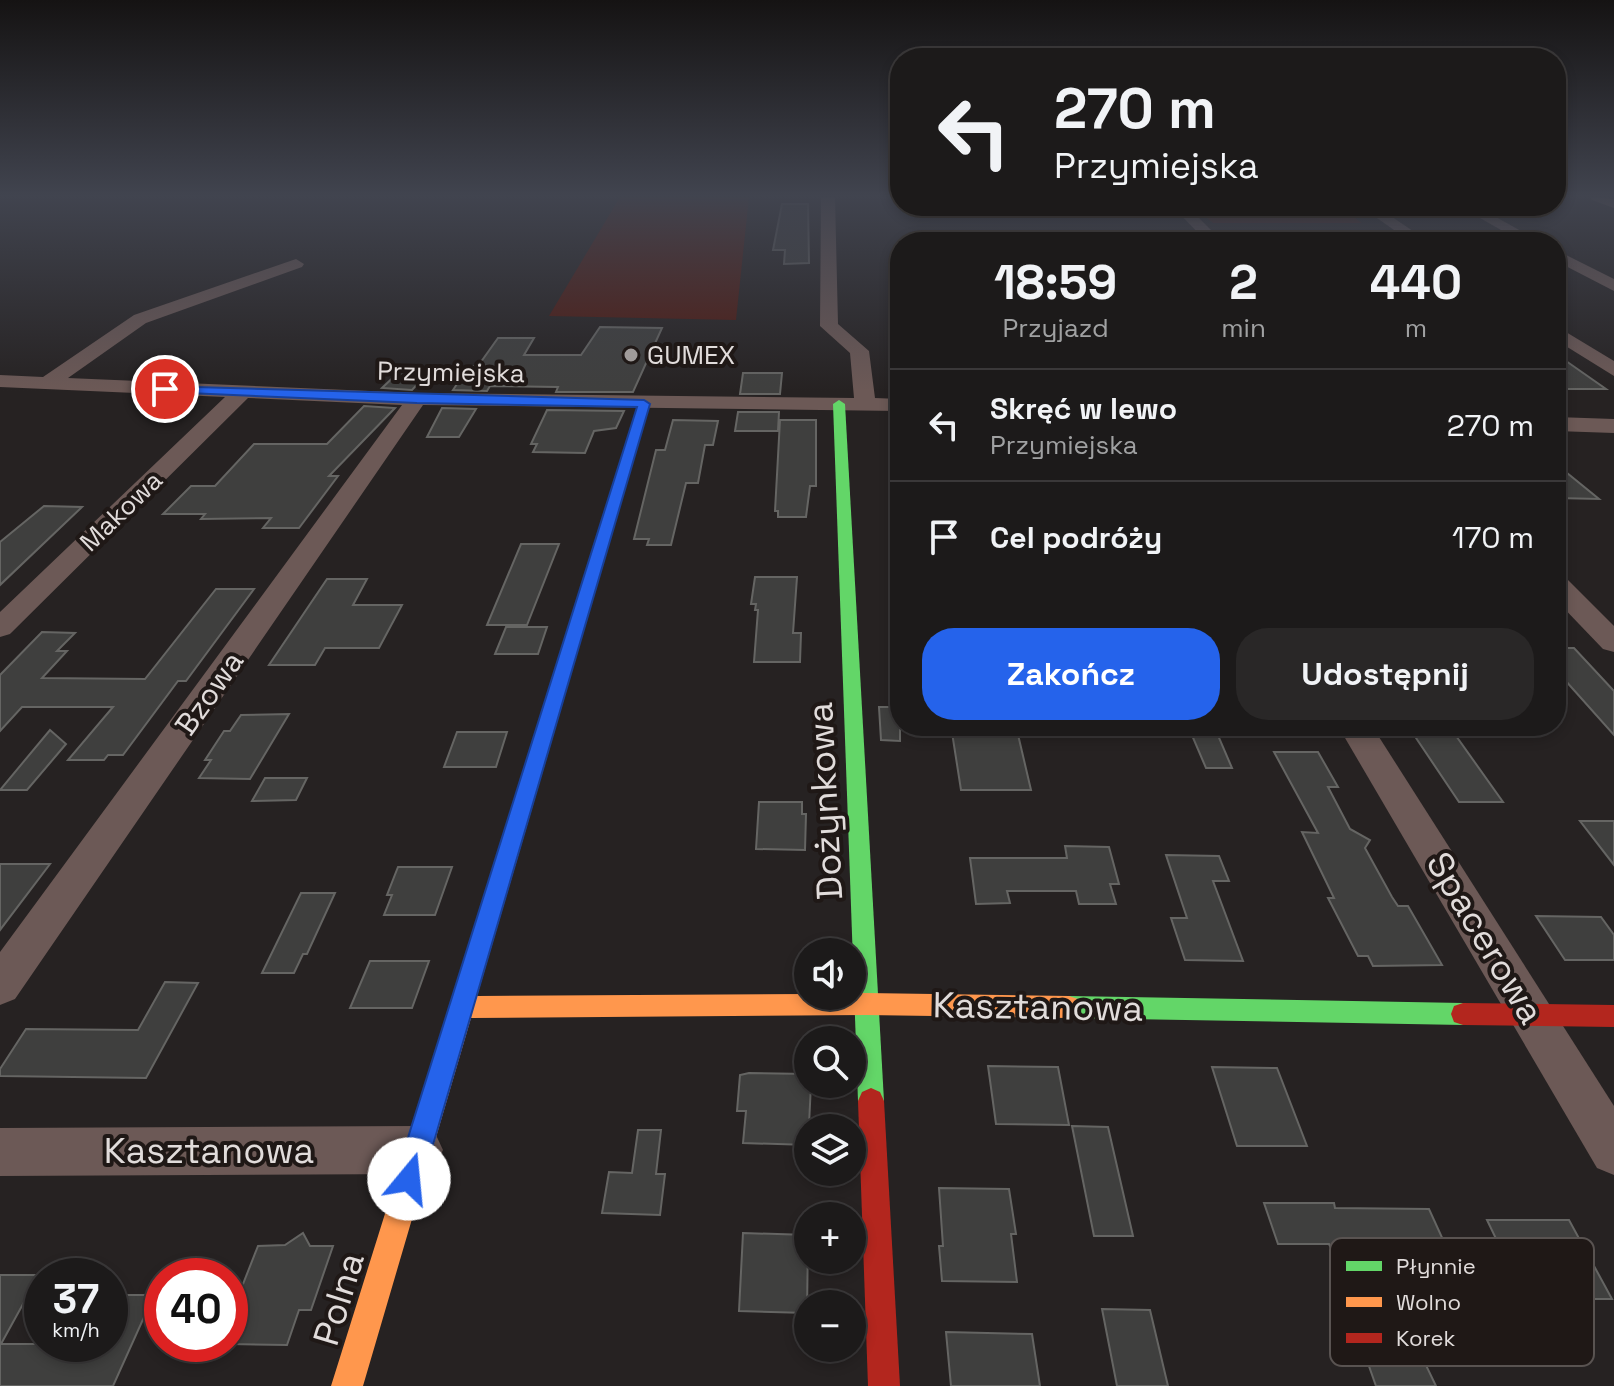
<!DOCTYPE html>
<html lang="pl">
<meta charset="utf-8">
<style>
:root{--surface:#1c1a1a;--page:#292727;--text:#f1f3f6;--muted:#a0a1a2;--line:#3a3839;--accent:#2563eb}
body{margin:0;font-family:"Space Grotesk",sans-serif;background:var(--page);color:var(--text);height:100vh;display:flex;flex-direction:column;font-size:30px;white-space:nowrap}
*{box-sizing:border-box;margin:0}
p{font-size:26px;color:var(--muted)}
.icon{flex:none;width:44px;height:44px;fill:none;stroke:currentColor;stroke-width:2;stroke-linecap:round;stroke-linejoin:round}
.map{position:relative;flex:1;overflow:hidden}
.panel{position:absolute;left:890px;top:232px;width:676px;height:504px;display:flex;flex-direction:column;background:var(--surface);border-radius:32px;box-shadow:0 4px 12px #0003,0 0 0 2px var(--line)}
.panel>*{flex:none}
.top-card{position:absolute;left:890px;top:48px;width:676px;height:168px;border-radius:32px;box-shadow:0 4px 12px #0003,0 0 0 2px var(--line);background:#1c1a1a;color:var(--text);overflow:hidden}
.buttons{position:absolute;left:794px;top:938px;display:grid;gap:16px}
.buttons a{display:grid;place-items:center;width:72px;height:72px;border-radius:50%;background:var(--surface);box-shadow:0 4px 12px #0003,0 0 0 2px var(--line);font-size:40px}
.speed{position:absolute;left:24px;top:1258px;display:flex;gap:16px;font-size:40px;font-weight:700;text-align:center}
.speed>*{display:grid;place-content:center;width:104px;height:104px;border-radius:50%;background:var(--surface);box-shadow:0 4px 12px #0003,0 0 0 2px var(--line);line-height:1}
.speed small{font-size:20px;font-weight:400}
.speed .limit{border:12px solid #d22;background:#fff;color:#111}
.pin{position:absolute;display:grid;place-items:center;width:68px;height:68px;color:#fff;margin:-34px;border:4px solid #fff;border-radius:50%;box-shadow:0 2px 8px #0007}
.me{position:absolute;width:88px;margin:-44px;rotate:17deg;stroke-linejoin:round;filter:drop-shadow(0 0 6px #0008)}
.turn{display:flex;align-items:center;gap:28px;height:168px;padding:0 32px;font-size:36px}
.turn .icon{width:104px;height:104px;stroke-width:2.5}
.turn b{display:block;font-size:56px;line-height:68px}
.eta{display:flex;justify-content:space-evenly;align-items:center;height:136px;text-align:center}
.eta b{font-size:48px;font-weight:800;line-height:56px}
.button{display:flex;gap:16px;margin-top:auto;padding:16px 32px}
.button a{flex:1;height:92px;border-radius:32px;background:var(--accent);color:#fff;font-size:32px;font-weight:800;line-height:92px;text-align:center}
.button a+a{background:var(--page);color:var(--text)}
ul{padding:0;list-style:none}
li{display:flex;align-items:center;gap:24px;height:112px;padding:0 32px;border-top:2px solid var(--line)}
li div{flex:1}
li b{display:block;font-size:30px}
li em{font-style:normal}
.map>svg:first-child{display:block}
</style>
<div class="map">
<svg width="1614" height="1386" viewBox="0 0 1614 1386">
<rect width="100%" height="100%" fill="#262222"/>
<!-- green -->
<g fill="#501910">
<polygon points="620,197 749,197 736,320 549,316"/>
<polygon points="1193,206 1337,206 1362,223 1213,223"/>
</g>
<!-- building -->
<g fill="#3f3f3e" stroke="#656563" stroke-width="2">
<polygon points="782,204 808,204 809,263 784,264 785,250 773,250"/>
<polygon points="600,327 662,328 633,392 556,392 558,387 490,386 487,391 453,390 469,366 478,366 498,338 534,338 524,355 581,355"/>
<polygon points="1556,354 1606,389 1556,389"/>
<polygon points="401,370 431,370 412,390 382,388"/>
<polygon points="743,373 782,373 780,394 740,394"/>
<polygon points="364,406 395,408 329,476 338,476 299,528 263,528 271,518 201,519 205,514 163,514 191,486 215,486 254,444 327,444"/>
<polygon points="442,408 476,409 459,437 427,437"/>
<polygon points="547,410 624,411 616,428 594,431 585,453 533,452 537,444 531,444"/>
<polygon points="738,412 779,412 778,431 735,431"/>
<polygon points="673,420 718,421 713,445 705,445 698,483 686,483 671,545 647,545 649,539 634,539 656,450 665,450"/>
<polygon points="780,420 816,420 816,486 810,486 806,517 778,517 778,511 775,511"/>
<polygon points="1556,464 1599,499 1556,498"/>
<polygon points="44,506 82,507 0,585 0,542"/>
<polygon points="521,544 559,544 527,625 487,625"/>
<polygon points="755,577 797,577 793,633 801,633 800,662 754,662 758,610 755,610 756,604 751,604"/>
<polygon points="327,579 367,579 353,605 402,605 379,648 325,648 315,665 269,665"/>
<polygon points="216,589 254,589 186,681 178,681 123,755 108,755 104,760 68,760 113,707 22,707 0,731 0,675 42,632 75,633 57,651 67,651 42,678 145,679"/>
<polygon points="506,627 547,627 538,654 495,654"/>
<polygon points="1556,648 1574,648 1614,691 1614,735 1556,670"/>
<polygon points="879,707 900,707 900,741 881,740"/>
<polygon points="289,714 250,779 199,778 211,760 205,760 224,731 230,731 241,715"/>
<polygon points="951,726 1016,726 1031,790 961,790"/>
<polygon points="1188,726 1214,726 1232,768 1206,768"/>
<polygon points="1408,726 1449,726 1503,802 1459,802"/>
<polygon points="50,730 66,744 27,790 0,790"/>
<polygon points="457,732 507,732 496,767 444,767"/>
<polygon points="1274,752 1318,752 1338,787 1328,787 1350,829 1370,840 1365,848 1392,897 1398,906 1408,906 1442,965 1373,966 1368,956 1358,956 1328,898 1334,898 1302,832 1318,833"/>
<polygon points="265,778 307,778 296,800 252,801"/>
<polygon points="759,802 802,802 802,814 806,814 805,850 756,849"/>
<polygon points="1580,821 1614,821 1614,865"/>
<polygon points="1065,846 1109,847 1119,884 1110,884 1116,904 1079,904 1076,891 1007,891 1010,903 976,904 970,858 1067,858"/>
<polygon points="1166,855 1219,856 1229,881 1213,881 1243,961 1185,960 1171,918 1187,918"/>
<polygon points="0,864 50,864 0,930"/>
<polygon points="398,867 452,867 435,915 384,915 392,895 387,895"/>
<polygon points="301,893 335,893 307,954 303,954 294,973 262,973"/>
<polygon points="1536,916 1601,917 1614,935 1614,960 1565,960"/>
<polygon points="370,961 429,961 412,1008 350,1008"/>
<polygon points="165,982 198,983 146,1078 0,1076 0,1069 26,1029 138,1030"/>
<polygon points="988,1066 1058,1067 1069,1125 996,1124"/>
<polygon points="1212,1067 1277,1068 1307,1146 1237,1146"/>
<polygon points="749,1073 808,1074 808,1084 811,1084 808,1145 743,1143 746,1111 737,1111 740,1075"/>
<polygon points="1072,1126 1108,1127 1133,1236 1094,1236"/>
<polygon points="638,1130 661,1130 656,1174 665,1174 660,1215 602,1213 609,1172 632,1173"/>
<polygon points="939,1188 1009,1189 1016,1234 1011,1234 1017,1282 942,1281 939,1246 943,1246"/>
<polygon points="1264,1203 1334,1203 1335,1208 1429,1209 1470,1299 1395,1301 1436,1386 1376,1386 1358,1335 1370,1333 1329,1244 1278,1244"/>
<polygon points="1487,1220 1569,1220 1612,1299 1525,1299"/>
<polygon points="303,1233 310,1246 333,1246 311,1310 299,1310 287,1345 230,1344 230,1317 258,1246 285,1245"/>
<polygon points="743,1233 808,1235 807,1313 739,1311"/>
<polygon points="0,1275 39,1275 1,1344 110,1344 110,1295 154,1295 113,1386 0,1386"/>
<polygon points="1102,1309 1150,1310 1168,1386 1117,1386"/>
<polygon points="946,1332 1032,1334 1040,1386 951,1386"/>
</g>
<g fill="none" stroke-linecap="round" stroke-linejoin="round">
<!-- street -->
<g fill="#6c5956" fill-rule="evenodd">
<polygon points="821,197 835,197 838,324 869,351 875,398 900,399 900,411 423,405 15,999 0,1005 0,952 402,405 248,398 10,634 0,637 0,612 225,397 0,387 0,375 43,377 134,315 296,259 304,264 302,267 146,323 68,378 417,393 854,398 850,353 820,326"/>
<polygon points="1590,197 1614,199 1614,208 1592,200"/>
<polygon points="1172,206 1187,206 1223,242 1207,242"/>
<polygon points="1360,206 1376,206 1429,242 1411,242"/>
<polygon points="1459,206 1476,206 1541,242 1522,242"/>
<polygon points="1556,250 1614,279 1614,291 1556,261"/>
<polygon points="1556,326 1614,361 1614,376 1556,340"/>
<polygon points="1556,417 1614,419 1614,433 1556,431"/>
<polygon points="1556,576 1566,578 1614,626 1614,652 1603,649 1556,600"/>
<polygon points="1338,726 1372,726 1614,1106 1614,1175 1597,1168"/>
<polygon points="418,1126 435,1133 443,1150 435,1167 418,1174 0,1176 0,1128"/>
</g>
<!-- fast -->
<g fill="#63d668" fill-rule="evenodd">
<polygon points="644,400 650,404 530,815 527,820 513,820 510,815 638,404"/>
<polygon points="839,400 845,404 884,1101 880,1110 871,1114 862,1110 858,1101 833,404"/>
<polygon points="1069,996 1463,1003 1472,1006 1475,1014 1472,1022 1463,1025 1069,1018 1060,1015 1057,1007 1060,999"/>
</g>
<!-- slow -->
<polygon fill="#ff974d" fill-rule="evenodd" points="520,807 527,810 530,815 477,996 808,994 808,996 852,996 852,993 866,993 1069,996 1078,999 1081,1007 1078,1015 1069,1018 866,1015 471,1018 363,1386 331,1386 510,815 513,810"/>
<!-- jam -->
<g fill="#b3261e" fill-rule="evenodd">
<polygon points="1463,1003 1614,1005 1614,1027 1463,1025 1454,1022 1451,1014 1454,1006"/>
<polygon points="871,1088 880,1092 884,1101 900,1386 868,1386 858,1101 862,1092"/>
</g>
</g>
<!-- sky -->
<linearGradient id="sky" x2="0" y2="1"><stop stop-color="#151313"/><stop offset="0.5" stop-color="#41444f"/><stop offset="1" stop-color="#41444f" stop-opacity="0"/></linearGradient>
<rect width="1614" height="391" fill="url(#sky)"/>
<!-- route -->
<polygon fill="#2563eb" stroke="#184099" stroke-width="2" points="160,386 644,400 650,404 423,1179 419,1190 409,1194 399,1190 395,1179 637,407 417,403 165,392 159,389"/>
<!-- markers -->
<circle fill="#a09b9a" stroke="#1f1816" stroke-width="3" cx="631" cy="355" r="8"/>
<g text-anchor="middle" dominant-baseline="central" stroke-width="8" stroke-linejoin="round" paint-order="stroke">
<!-- far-poi labels -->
<g font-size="26" fill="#e1dcdb" stroke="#1f1816" text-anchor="start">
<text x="647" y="355">GUMEX</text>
</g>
<!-- far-street labels -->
<g font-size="26" fill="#e1dcdb" stroke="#1f1816">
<text transform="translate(451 372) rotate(1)">Przymiejska</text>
<text transform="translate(121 511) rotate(-44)">Makowa</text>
</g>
<!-- street labels -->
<g font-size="30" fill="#e1dcdb" stroke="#1f1816">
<text transform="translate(209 693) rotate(-55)">Bzowa</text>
</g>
<!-- near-street labels -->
<g font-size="36" fill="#e1dcdb" stroke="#1f1816">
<text transform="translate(825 801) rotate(-93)">Dożynkowa</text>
<text transform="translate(1485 938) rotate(59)">Spacerowa</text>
<text transform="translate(1038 1007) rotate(1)">Kasztanowa</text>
<text x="209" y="1151">Kasztanowa</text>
<text transform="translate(339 1299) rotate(-73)">Polna</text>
</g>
</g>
<!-- legend -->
<rect x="1330" y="1238" width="264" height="128" rx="12" fill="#1f1816" stroke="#595351" stroke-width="2"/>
<rect x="1346" y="1261" width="36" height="10" fill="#63d668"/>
<rect x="1346" y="1297" width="36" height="10" fill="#ff974d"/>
<rect x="1346" y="1333" width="36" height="10" fill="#b3261e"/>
<g font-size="22" fill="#e1dcdb">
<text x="1396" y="1274">Płynnie</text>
<text x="1396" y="1310">Wolno</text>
<text x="1396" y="1346">Korek</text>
</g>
</svg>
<div class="buttons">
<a><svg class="icon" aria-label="sound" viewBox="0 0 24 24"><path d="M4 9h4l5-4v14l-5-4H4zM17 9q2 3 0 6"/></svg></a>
<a><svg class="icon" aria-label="search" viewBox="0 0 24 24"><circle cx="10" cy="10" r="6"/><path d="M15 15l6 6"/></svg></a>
<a><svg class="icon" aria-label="layers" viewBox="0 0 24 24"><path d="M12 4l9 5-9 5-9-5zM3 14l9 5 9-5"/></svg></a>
<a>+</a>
<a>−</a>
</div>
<div class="speed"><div>37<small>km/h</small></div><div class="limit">40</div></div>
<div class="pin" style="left:165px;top:389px;background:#d93025"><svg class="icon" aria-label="arrive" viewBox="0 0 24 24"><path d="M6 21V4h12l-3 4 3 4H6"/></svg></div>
<svg class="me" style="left:409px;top:1179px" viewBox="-20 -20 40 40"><circle r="19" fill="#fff"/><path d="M0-13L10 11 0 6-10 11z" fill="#2563eb"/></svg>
<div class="top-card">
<div class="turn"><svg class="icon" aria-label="left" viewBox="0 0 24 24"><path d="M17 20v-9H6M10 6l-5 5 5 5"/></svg><div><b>270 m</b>Przymiejska</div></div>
</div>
<section class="panel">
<div class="eta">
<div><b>18:59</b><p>Przyjazd</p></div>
<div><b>2</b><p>min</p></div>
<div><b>440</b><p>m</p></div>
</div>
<ul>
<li><svg class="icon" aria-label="left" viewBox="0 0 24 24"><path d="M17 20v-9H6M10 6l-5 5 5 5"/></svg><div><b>Skręć w lewo</b><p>Przymiejska</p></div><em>270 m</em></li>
<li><svg class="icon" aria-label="arrive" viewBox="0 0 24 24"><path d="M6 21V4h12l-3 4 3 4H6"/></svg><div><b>Cel podróży</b></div><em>170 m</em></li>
</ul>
<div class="button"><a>Zakończ</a><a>Udostępnij</a></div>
</section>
</div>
